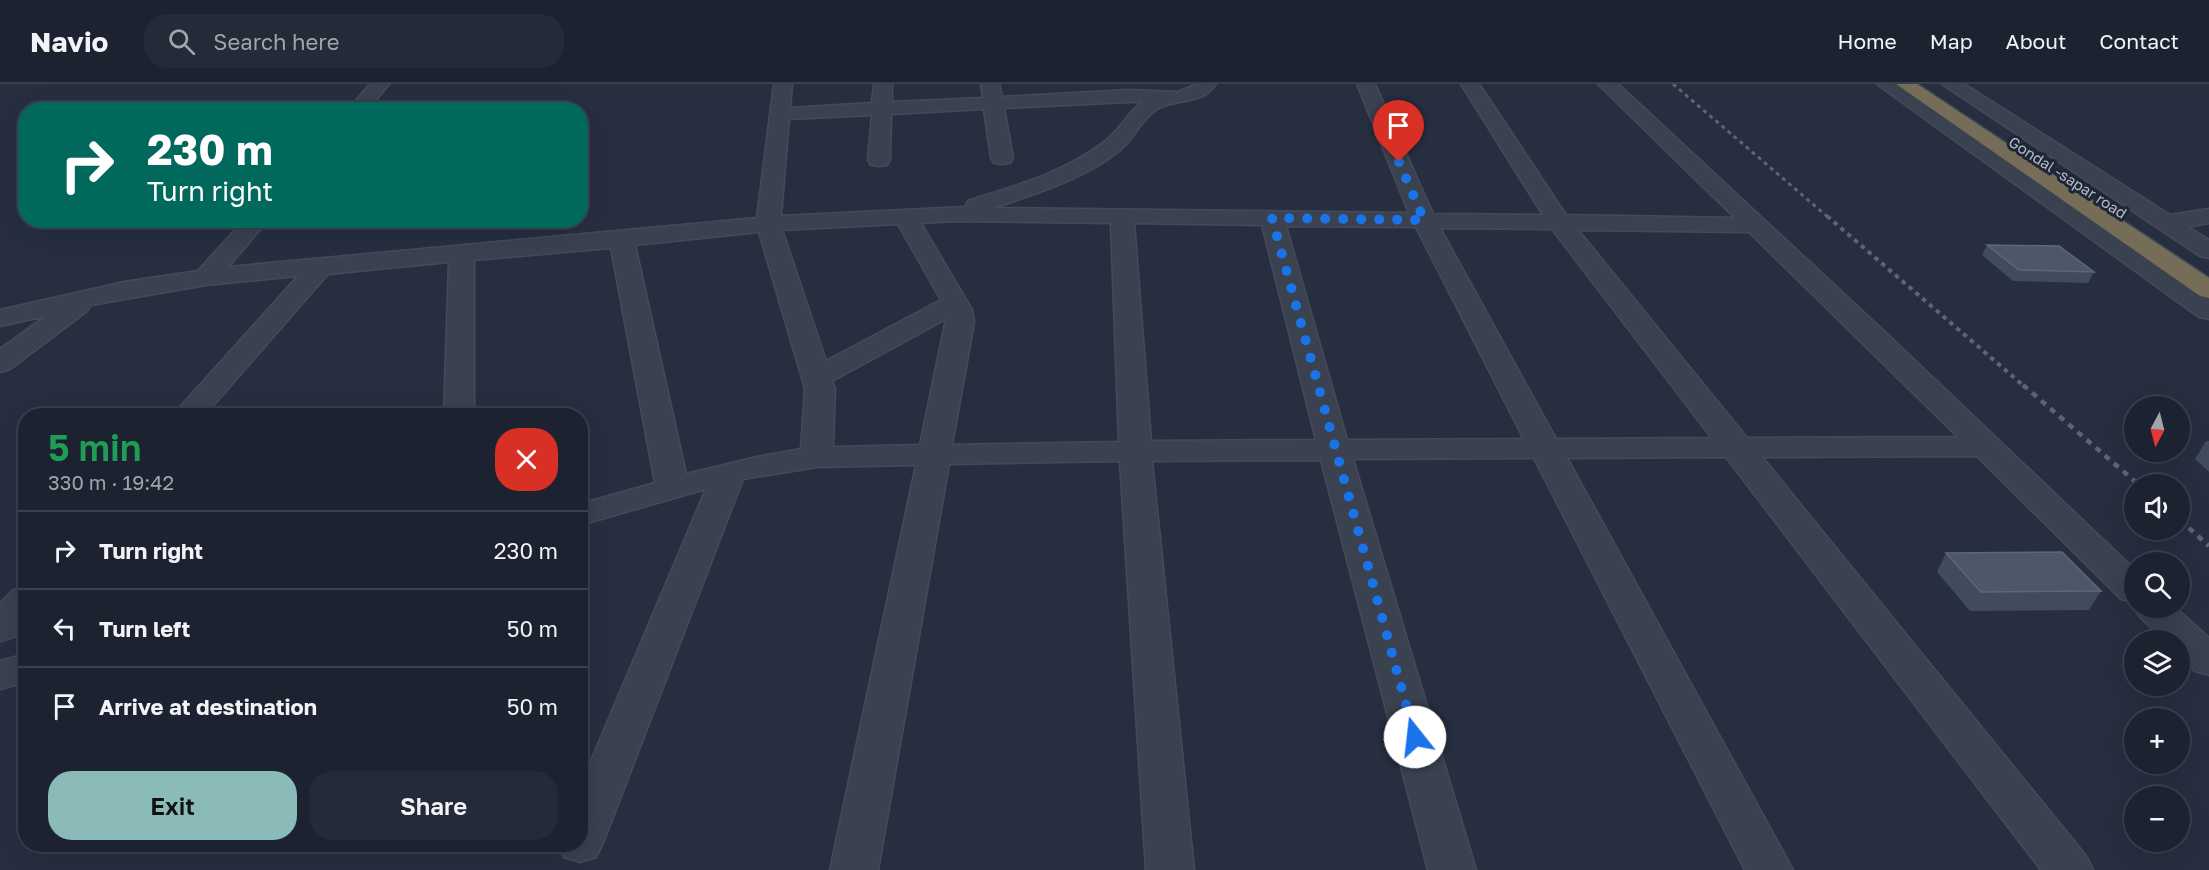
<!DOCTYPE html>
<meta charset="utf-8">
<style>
:root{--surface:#1c2230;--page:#252a38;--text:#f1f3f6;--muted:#a0a4ab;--line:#3a3f4c;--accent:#8bbbb9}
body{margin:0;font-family:"Golos Text",sans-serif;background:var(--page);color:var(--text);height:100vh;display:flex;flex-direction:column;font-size:22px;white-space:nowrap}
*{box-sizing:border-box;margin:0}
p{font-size:20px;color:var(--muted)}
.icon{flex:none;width:33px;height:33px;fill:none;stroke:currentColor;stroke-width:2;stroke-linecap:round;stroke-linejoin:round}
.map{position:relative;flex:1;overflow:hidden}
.details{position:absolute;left:18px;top:324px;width:570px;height:444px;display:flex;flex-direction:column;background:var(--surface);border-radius:24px;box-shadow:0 6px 24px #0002,0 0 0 2px var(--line)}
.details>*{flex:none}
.hud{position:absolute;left:18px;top:18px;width:570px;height:126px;border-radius:24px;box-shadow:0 6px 24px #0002,0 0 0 2px var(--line);background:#00695c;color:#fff;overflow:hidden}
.needle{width:39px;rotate:187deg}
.controls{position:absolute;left:2124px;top:312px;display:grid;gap:12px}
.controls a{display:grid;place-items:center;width:66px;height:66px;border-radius:50%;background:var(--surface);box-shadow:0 6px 24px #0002,0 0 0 2px var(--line);font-size:30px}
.pin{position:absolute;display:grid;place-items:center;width:51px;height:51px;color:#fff;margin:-62px -26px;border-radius:50% 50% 50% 0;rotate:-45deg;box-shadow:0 0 6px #0007}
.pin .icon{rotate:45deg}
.me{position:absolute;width:66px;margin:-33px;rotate:344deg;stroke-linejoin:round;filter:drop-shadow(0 0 4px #0008)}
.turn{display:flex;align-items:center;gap:21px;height:126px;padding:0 30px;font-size:27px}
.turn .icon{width:78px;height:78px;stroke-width:2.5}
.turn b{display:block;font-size:42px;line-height:51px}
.round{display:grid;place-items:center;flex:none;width:63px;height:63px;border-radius:24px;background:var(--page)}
.headline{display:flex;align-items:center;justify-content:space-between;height:102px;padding:0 30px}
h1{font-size:36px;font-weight:600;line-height:45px;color:#1e9e55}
.cta{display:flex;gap:12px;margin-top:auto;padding:12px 30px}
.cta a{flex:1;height:69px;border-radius:24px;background:var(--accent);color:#111;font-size:24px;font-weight:600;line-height:69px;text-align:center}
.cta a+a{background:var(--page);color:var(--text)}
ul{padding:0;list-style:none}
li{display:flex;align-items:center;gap:18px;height:78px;padding:0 30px;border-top:2px solid var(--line)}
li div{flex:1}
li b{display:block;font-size:22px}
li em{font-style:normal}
header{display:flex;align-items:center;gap:36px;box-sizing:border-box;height:84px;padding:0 30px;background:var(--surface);border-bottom:2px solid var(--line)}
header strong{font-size:28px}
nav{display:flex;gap:33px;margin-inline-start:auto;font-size:21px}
.search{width:420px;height:54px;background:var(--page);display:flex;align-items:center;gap:15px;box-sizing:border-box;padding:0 21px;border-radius:24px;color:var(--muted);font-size:22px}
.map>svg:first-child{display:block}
</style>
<header>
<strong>Navio</strong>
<div class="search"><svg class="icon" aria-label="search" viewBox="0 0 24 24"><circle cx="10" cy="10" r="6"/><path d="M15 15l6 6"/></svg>Search here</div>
<nav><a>Home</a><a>Map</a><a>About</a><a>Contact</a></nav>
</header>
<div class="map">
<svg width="2209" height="786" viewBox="0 0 2209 786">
<rect width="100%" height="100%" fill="#262e40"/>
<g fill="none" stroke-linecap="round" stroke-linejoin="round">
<defs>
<g id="minor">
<polygon points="370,0 389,0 368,26 348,26"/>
<path d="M 774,0 L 792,0 L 790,24 L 872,19 L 874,0 L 892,0 L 892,18 L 983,14 L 981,0 L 999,0 L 1002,13 L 1128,6 L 1178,8 L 1197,0 L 1216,0 C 1202,21 1179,14 1159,24 C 1142,33 1134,55 1119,67 C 1082,96 1037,109 994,124 L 1409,129 L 1357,0 L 1375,0 L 1433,130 L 1543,131 L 1461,0 L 1479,0 L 1566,131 L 1735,134 L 1598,0 L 1618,0 L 1886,249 L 2134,485 L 2134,518 L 2121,515 L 1977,372 L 1762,373 L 2086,772 L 2093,786 L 2041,786 L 1726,373 L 1567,374 L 1793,786 L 1745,786 L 1534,374 L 1353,375 L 1476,786 L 1428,786 L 1321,376 L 1152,377 L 1194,786 L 1146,786 L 1120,377 L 949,380 L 878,786 L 830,786 L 916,381 L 817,383 L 743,395 L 603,759 L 596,773 L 580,778 L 564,773 L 557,760 L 580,760 L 580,703 L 706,405 L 580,441 L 580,420 L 655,399 L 611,164 L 474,176 L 474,332 L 444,332 L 449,178 L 328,190 L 204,332 L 172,332 L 298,192 L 206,201 L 91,221 L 87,227 L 10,285 L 0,288 L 0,265 L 46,232 L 0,242 L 0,226 L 124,198 L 198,187 L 244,136 L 268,136 L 228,183 L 757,134 ZM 1128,18 L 1142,18 C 1127,30 1119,47 1104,58 C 1064,89 1014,102 968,117 L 965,123 L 781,132 L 789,35 L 872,31 L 868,76 L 871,81 L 879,82 L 887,81 L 890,76 L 891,30 L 984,25 L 991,74 L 994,79 L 1002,80 L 1010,79 L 1013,74 L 1004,24 ZM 955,137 L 1111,139 L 1119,358 L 952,361 L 974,238 L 972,226 L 921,139 ZM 1134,139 L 1262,141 L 1316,356 L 1151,357 ZM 898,140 L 941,216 L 826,277 L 782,146 ZM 1286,142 L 1416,143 L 1524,355 L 1347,356 ZM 1440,144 L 1552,145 L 1712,354 L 1556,355 ZM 1578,146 L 1749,148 L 1958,353 L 1747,354 ZM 759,148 L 805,304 L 801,365 L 757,373 L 686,390 L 635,161 ZM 946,235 L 920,361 L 833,363 L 835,304 L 832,297 Z"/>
<polygon points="1877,0 1898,0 2209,215 2209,235 2199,233"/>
<polygon points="1942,0 1964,0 2170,131 2209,125 2209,139 2188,143 2209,156 2209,174 2200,172"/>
<polygon points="26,503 26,540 14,553 0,557 0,520 13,506"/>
<polygon points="2134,524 2176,524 2209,554 2209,591 2195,587 2180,572 2180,556 2164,556 2140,533"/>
<polygon points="26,570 26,598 0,605 0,577"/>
</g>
<polygon id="highway" points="1896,0 1917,0 2209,194 2209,214 2200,212"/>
</defs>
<!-- minor casing -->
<use href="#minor" stroke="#444a59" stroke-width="3"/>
<!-- highway casing -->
<use href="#highway" stroke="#424957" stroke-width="3"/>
<!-- minor -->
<use href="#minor" fill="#3a414f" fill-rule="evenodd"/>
<!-- highway -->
<use href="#highway" fill="#756d57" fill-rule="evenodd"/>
<!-- rail-far2 -->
<polyline stroke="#5c6476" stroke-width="3" stroke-dasharray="4 4" stroke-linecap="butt" points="1673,0 1829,134"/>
<!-- rail-far1 -->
<polyline stroke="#5c6476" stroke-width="4" stroke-dasharray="4.5 4.5" stroke-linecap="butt" points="1827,132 2025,303"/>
<!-- rail -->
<g stroke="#5c6476" stroke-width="4.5" stroke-dasharray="6 6" stroke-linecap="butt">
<polyline points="2023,301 2138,400"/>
<polyline points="2180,436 2209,462"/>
</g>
</g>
<!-- wall -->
<g fill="#414b5d">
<polygon points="1987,161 2094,188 2088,199 2013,197 1982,171"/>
<polygon points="2206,357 2209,357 2209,388 2195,375"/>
<polygon points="1946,469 2101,507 2089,526 1970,527 1937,488"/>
</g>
<!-- building -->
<g fill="#4e5769" stroke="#5e6778" stroke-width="1.5">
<polygon points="1987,161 2059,162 2094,188 2019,186"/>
<polygon points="2062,468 2101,507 1981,508 1946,469"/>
</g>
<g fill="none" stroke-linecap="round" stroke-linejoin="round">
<!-- route -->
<polyline stroke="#1a73e8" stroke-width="10" stroke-dasharray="0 18" points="1399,78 1424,136 1272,134 1415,653"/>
</g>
<g text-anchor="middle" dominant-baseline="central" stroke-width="6" stroke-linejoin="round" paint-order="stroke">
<!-- far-street labels -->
<g font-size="15" fill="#b7bcca" stroke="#1f2635">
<text transform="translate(2068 93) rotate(33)">Gondal -sapar road</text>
</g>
</g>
</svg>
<div class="controls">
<a><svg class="needle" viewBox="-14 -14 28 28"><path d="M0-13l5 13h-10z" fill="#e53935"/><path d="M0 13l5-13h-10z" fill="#a0a4ab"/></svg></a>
<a><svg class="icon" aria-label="sound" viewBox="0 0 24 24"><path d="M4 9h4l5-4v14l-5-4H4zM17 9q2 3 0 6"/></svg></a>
<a><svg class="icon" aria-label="search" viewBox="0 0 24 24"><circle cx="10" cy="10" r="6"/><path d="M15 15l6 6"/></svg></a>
<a><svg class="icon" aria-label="layers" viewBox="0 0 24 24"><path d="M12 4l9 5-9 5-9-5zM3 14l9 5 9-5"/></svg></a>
<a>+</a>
<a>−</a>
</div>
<div class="pin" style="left:1399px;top:78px;background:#d93025"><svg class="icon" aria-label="arrive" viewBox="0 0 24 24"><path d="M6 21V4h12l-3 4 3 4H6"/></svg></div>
<svg class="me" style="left:1415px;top:653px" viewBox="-20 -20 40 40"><circle r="19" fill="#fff"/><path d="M0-13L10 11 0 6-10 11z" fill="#1a73e8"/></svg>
<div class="hud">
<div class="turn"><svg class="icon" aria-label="right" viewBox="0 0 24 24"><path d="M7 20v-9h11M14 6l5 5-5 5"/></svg><div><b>230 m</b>Turn right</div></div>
</div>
<section class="details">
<div class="headline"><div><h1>5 min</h1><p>330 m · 19:42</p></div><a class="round" style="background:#d93025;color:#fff"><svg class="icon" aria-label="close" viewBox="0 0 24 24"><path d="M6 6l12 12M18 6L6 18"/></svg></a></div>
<ul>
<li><svg class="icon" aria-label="right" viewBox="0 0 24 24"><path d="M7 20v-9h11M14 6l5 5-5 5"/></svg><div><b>Turn right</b></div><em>230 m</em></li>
<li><svg class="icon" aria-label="left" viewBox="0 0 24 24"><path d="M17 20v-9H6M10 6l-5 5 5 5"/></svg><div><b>Turn left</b></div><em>50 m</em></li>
<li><svg class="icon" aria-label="arrive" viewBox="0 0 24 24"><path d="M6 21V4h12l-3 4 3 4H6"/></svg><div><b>Arrive at destination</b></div><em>50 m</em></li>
</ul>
<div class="cta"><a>Exit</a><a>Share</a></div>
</section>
</div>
